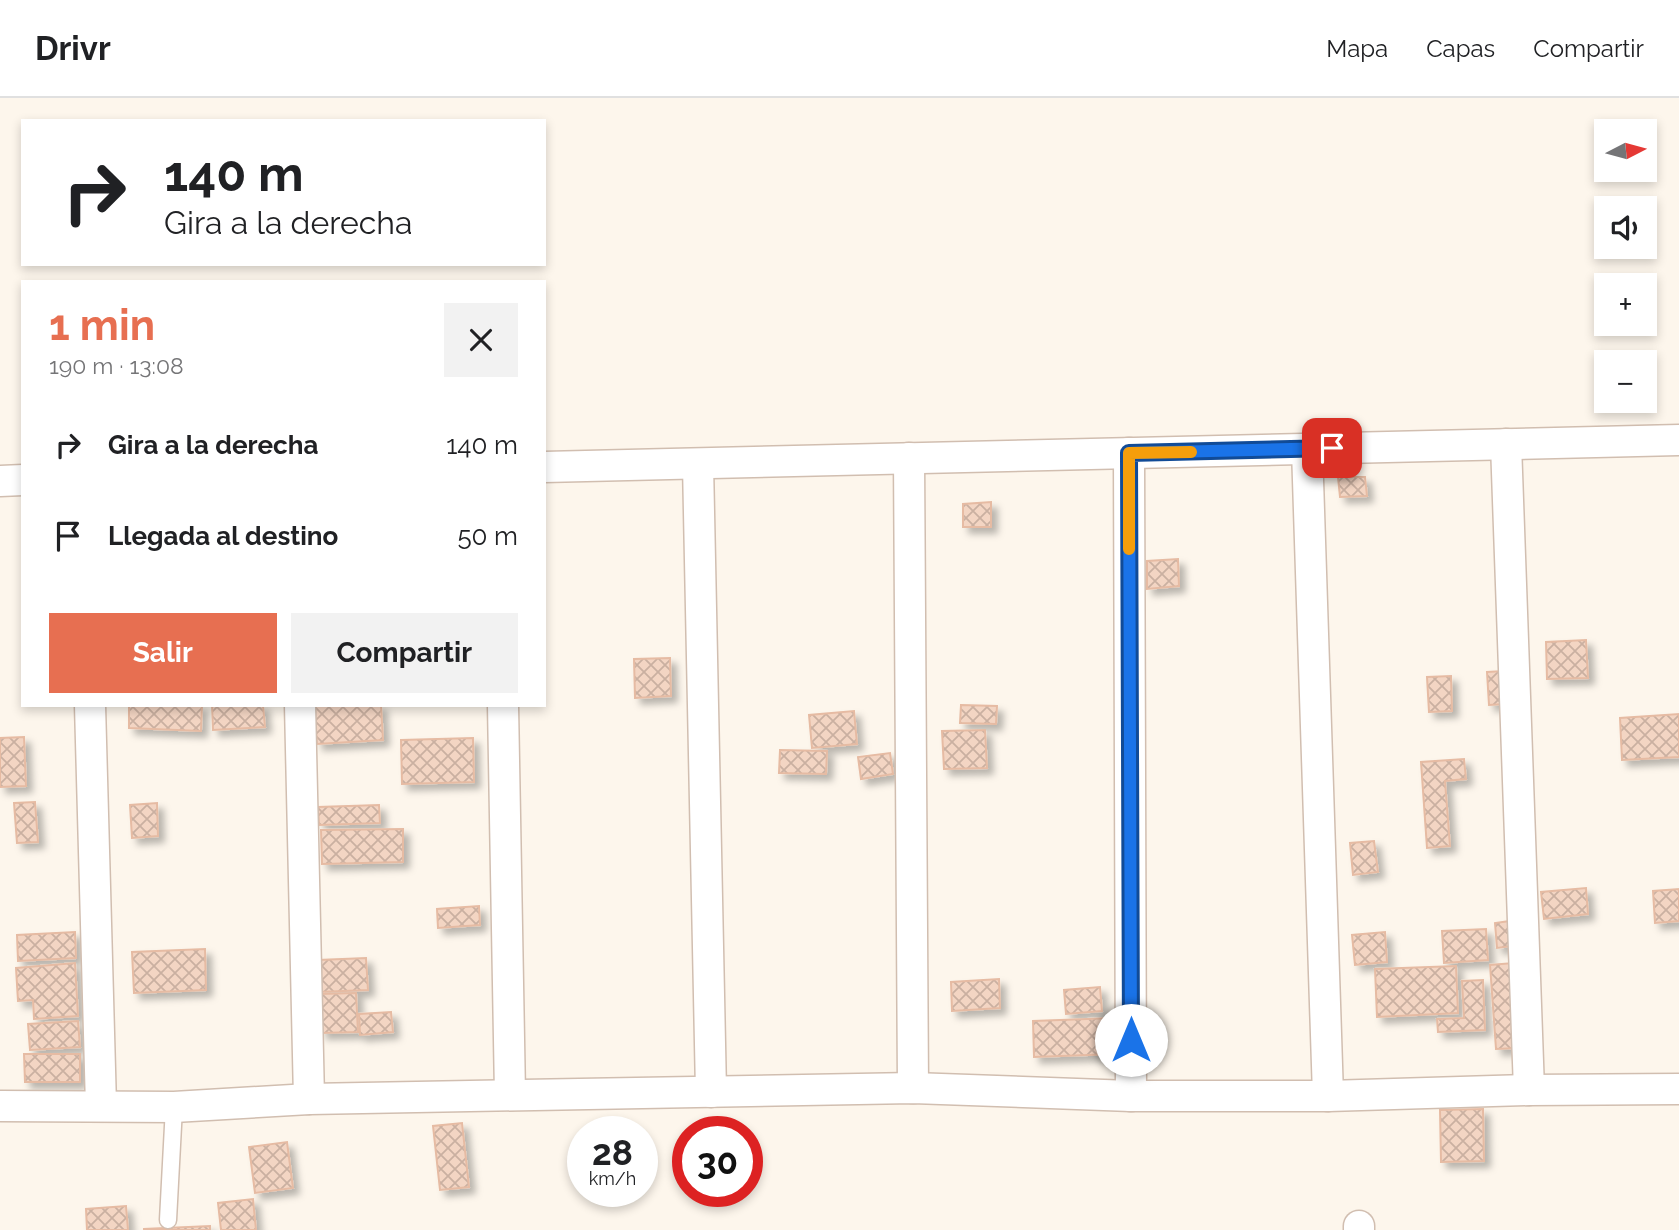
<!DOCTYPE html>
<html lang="es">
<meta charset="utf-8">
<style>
:root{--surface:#fff;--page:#f2f2f2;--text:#202124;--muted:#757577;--line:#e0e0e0;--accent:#e76f51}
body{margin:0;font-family:Raleway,sans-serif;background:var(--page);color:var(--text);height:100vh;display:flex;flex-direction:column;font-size:26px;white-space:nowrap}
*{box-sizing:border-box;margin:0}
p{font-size:23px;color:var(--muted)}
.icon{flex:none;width:38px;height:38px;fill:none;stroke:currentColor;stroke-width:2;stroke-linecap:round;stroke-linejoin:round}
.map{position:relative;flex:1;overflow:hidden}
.details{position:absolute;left:21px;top:182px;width:525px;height:427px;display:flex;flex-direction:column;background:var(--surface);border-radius:0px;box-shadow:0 4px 10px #0003}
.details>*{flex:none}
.banner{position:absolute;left:21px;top:21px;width:525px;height:147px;border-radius:0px;box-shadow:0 4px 10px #0003;background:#fff;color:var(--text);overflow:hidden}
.needle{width:46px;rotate:84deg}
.buttons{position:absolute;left:1594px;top:21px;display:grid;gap:14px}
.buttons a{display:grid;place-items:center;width:63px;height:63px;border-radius:0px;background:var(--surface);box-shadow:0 4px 10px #0003;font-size:35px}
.speed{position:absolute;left:567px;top:1018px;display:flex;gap:14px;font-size:35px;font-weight:700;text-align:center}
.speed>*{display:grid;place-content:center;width:91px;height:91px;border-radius:50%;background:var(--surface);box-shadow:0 4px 10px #0003;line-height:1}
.speed small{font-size:18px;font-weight:400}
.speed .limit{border:10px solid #d22;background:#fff;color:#111}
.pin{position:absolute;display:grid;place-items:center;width:60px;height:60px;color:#fff;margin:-30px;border-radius:14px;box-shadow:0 4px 10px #0006}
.me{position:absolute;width:77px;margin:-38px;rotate:0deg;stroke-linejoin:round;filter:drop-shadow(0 0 5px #0008)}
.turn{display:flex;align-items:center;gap:24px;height:147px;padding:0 28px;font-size:32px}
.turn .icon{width:91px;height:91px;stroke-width:2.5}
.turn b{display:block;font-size:49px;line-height:60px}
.round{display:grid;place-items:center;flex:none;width:74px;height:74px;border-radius:0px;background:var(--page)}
.head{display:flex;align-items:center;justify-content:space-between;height:119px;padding:0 28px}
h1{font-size:42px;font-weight:700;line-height:52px;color:var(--accent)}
.button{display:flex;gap:14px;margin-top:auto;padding:14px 28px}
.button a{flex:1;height:80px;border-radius:0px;background:var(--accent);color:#fff;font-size:28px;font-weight:700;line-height:80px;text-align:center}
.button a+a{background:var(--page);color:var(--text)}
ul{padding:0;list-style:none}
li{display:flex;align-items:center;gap:21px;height:91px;padding:0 28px}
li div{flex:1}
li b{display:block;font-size:26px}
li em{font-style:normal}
header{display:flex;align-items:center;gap:42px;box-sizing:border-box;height:98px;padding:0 35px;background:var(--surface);border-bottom:2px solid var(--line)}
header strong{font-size:33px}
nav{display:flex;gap:38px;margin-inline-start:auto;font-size:24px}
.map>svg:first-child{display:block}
</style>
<header>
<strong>Drivr</strong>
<nav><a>Mapa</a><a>Capas</a><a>Compartir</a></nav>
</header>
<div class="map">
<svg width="1679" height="1132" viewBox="0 0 1679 1132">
<defs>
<pattern id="building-cross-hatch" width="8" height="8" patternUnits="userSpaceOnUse" patternTransform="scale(1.75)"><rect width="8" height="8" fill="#f3d5c3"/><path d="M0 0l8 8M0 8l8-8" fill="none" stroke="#cab0a1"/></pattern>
<filter id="shadow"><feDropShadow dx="6" dy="6" stdDeviation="3.5" flood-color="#0004"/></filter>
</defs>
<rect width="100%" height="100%" fill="#fdf6ec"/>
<!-- building -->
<g fill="url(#building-cross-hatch)" stroke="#e6bba3" stroke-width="2" filter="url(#shadow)">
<polygon points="1338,379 1365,379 1367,398 1340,399"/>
<polygon points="991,404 991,429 963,429 963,406"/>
<polygon points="1178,461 1179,488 1147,491 1147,463"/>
<polygon points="1586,542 1588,580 1547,581 1546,544"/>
<polygon points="670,560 671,598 635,600 634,561"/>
<polygon points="1504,573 1505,606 1489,607 1487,574"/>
<polygon points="1451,578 1452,613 1429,614 1427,579"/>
<polygon points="129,607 202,607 201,633 129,630"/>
<polygon points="212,607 263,607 265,629 213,632"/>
<polygon points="314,607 381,607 383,642 317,646"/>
<polygon points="961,607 997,608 996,626 960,625"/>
<polygon points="854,613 857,646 812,650 809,617"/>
<polygon points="1679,616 1679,659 1622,662 1620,620"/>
<polygon points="985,632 987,670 944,671 942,633"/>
<polygon points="24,639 26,688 0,689 0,640"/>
<polygon points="473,640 474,684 402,686 401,642"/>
<polygon points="780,652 827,653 826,676 779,675"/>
<polygon points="890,655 893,676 861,681 858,659"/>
<polygon points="1464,661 1466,681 1445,683 1450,748 1427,750 1421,664"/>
<polygon points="35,704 38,744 17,745 14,705"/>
<polygon points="157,705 158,738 132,740 130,707"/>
<polygon points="379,707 380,725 319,727 318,709"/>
<polygon points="403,731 403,764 322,766 321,732"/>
<polygon points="1374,743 1378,774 1353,777 1350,745"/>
<polygon points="1586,790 1588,816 1544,821 1541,794"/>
<polygon points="1679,791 1679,823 1655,825 1653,793"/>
<polygon points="479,808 480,827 438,830 437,811"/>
<polygon points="1510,823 1513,848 1497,850 1495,825"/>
<polygon points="1486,831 1488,862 1444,865 1442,833"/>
<polygon points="75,834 76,860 18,863 17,837"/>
<polygon points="1385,834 1387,864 1355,867 1352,837"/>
<polygon points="205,851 206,892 134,895 132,854"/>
<polygon points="366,860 368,892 319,894 318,862"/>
<polygon points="75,865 78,918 34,921 33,902 18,903 16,870"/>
<polygon points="1513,865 1519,950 1496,951 1490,867"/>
<polygon points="1456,868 1458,915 1377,919 1375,871"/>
<polygon points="999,881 1000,910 952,913 951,884"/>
<polygon points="1483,882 1485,932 1438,934 1437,921 1464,920 1462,883"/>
<polygon points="1100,889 1102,913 1066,916 1064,892"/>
<polygon points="356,895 358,934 321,935 319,896"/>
<polygon points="391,914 393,934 360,937 359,916"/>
<polygon points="1114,920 1115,956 1034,959 1033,923"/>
<polygon points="78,923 80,949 30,952 28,926"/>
<polygon points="24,956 80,956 80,984 25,984"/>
<polygon points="1483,1011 1484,1063 1441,1064 1440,1012"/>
<polygon points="462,1025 469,1089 440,1092 433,1028"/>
<polygon points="287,1044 293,1090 255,1095 249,1049"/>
<polygon points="253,1101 256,1132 221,1132 218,1105"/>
<polygon points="126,1108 128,1132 87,1132 86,1111"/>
<polygon points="210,1128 210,1132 144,1132 144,1131"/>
</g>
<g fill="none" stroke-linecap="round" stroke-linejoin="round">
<defs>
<polyline id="service" points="168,1122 174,1009"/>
<g id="minor">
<polyline points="1506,346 1529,992"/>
<polyline points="1307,351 1328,998"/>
<polyline points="1129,355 1131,998"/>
<polyline points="909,360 913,990"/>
<polyline points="698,366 711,994"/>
<polyline points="544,369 1679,342"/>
<polyline points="0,383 23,382"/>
<polyline points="90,607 101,1008"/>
<polyline points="300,607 309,1001"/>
<polyline points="503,607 510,997"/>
<polyline points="0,1008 174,1009 309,1001 913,990 1131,998 1328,998 1529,992 1679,991"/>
<polyline points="1359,1128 1359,1132"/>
</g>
</defs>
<!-- service casing -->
<use href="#service" stroke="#d1beb0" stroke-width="19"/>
<!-- minor casing -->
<use href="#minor" stroke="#d1beb0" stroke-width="33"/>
<!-- service -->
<use href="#service" stroke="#fff" stroke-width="16"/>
<!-- minor -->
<use href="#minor" stroke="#fff" stroke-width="30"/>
</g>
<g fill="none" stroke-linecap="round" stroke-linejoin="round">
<defs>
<polyline id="route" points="1131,942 1129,355 1332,350"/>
</defs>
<!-- route casing -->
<use href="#route" stroke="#114b97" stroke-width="18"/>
<!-- route -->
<use href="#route" stroke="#1a73e8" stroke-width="12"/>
<!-- slow -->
<polyline stroke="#f59e0b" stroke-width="12" points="1129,451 1129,355 1191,354"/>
</g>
</svg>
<div class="buttons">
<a><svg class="needle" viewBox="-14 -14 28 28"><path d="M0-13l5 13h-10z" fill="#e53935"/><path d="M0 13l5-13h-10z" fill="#757577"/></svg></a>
<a><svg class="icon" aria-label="sound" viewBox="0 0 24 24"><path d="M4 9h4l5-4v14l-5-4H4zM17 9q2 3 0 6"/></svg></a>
<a>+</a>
<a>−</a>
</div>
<div class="speed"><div>28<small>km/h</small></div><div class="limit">30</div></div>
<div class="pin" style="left:1332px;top:350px;background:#d93025"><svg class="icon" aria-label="arrive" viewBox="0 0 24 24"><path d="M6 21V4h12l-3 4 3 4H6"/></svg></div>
<svg class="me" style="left:1131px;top:942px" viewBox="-20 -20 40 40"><circle r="19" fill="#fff"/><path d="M0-13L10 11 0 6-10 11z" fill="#1a73e8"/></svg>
<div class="banner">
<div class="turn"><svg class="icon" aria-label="right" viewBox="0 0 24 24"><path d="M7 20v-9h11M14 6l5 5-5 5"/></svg><div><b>140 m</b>Gira a la derecha</div></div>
</div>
<section class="details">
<div class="head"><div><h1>1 min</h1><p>190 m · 13:08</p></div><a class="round"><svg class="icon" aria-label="close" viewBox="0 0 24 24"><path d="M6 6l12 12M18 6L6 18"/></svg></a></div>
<ul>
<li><svg class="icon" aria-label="right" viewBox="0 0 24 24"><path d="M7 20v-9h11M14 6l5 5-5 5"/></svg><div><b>Gira a la derecha</b></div><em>140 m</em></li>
<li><svg class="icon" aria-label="arrive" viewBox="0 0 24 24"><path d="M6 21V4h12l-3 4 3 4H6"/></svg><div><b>Llegada al destino</b></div><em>50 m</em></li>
</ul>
<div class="button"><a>Salir</a><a>Compartir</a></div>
</section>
</div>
